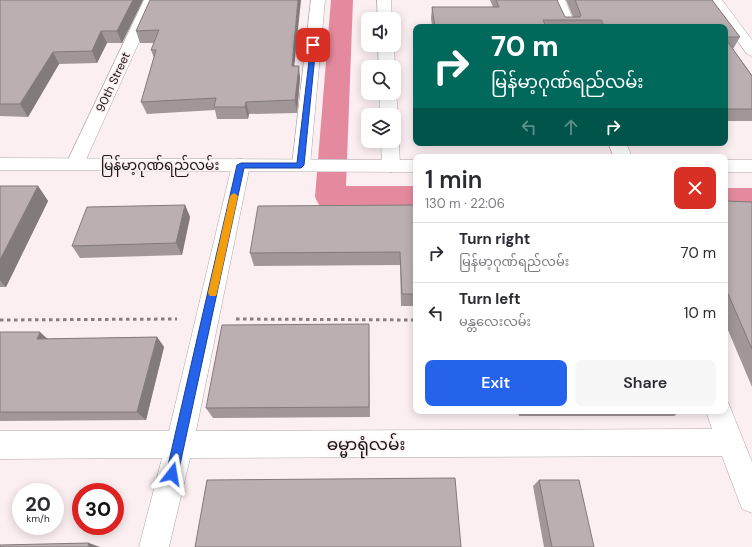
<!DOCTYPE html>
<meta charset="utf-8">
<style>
:root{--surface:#fff;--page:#f7f7f7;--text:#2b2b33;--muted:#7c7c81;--line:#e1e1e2;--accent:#2563eb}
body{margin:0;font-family:"DM Sans","Noto Sans Myanmar",sans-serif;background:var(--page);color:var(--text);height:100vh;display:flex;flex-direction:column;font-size:15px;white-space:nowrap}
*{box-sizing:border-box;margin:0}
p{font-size:13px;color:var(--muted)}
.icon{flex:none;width:22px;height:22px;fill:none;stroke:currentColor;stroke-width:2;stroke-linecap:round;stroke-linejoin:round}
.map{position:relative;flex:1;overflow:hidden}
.side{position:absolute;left:413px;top:154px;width:315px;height:260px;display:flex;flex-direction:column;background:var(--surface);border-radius:8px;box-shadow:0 2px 10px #0003}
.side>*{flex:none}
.top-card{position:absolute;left:413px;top:24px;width:315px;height:122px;border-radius:8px;box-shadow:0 2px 10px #0003;background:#00695c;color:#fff;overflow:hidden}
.buttons{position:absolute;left:361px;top:12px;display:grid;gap:8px}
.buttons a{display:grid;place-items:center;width:40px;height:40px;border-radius:8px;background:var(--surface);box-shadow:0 2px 10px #0003;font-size:20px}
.speed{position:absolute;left:12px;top:483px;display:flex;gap:8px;font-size:20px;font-weight:700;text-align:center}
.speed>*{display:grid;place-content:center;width:52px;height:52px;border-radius:50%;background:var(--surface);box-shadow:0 2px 10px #0003;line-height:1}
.speed small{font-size:10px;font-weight:400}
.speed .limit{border:6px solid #d22;background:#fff;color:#111}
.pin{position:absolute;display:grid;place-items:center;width:34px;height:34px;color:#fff;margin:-17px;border-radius:8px;box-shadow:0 2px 6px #0006}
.me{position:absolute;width:44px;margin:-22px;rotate:14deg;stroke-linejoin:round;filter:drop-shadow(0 0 3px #0008)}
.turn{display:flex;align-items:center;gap:14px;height:84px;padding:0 12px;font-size:18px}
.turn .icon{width:52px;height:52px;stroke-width:2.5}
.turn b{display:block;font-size:28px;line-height:34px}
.lanes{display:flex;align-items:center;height:38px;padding:0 12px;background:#0003;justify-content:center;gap:20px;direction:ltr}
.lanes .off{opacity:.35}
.round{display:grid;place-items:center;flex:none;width:42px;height:42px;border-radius:8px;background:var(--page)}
.headline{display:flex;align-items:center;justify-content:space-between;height:68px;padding:0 12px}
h1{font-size:24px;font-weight:600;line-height:30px}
.primary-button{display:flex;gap:8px;margin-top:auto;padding:8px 12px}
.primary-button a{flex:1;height:46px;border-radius:8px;background:var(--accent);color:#fff;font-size:16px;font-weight:600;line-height:46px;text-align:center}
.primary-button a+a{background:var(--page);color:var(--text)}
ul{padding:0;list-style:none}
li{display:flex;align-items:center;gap:12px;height:60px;padding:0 12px;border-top:1px solid var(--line)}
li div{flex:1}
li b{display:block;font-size:15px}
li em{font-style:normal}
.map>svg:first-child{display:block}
</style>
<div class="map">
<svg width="752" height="547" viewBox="0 0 752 547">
<rect width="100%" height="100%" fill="#fceff1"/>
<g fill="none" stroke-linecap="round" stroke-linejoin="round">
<!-- canal -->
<g fill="#e58a9e" fill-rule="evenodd">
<polygon points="331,0 353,0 346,186 416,186 416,208 330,208 319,205 315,197"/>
<rect x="725" y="188" width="27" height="22"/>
</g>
<defs>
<g id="minor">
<polygon points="144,0 158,0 84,164 82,169 75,170 68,169 66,164"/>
<polygon points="311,0 325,0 310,165 308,170 301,171 294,170 292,165"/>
<polygon points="377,0 391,0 392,19 378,19"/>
<polygon points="551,0 565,0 576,27 562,27"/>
<polygon points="708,0 722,0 752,40 752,56 747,54"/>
<polygon points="378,45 394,45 395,67 394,68 394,67 379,67"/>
<polygon points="394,90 396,93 398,115 394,119 394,115 380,115 380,93 394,93"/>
<polygon points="394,136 399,141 400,166 398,171 391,172 384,171 382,166 381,141 394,141"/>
<polygon points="608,143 626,143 632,157 614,157"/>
<polygon points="241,159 248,160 250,165 196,431 712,429 706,411 725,411 725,401 728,402 752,462 752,513 742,509 722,456 190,458 169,547 139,547 162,458 0,459 0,431 169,431 232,165 234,160"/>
</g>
<g id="tertiary">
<polygon points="0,158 416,160 416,172 0,170"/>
<rect x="725" y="160" width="27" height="12"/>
</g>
</defs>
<!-- minor casing -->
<use href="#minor" stroke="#afa4a6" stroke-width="1"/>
<!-- tertiary casing -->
<use href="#tertiary" stroke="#afa4a6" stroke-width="1"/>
<!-- path -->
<g stroke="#867e7f" stroke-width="3" stroke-dasharray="3.5 3.5" stroke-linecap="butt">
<polyline points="236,319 416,320"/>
<polyline points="0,320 177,319"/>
</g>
<!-- minor -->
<use href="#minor" fill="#fff" fill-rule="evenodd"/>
<!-- tertiary -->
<use href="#tertiary" fill="#fff" fill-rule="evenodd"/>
</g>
<!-- wall -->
<g fill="#a19698">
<polygon points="0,0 143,0 122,43 107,43 97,63 59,64 28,117 0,116"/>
<polygon points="150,0 294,66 300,78 297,113 249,114 248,119 217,119 215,110 147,114 141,102 154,58 151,50 154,43 140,43 136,31"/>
<polygon points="490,0 557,0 565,17 573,17 566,0 712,0 740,37 733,49 752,75 752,121 725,121 725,27 432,27 431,18 432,7 493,7"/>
<polygon points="0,186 38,186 48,201 6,287 0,287"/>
<polygon points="725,201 752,202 752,387 725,323"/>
<polygon points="185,205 190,217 182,255 80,258 72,246"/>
<polygon points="416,205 416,306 401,306 400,265 254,266 250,253"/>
<polygon points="369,324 370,417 213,418 206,408"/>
<polygon points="0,332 47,339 157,337 164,347 146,420 0,421"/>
<polygon points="518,411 681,411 674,416 519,416"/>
<polygon points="539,480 594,547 544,547 533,486"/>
</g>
<!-- shaded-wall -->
<g fill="#837a7c">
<polygon points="133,0 143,0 122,43 117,31"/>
<polygon points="298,0 301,0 293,79 292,66"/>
<polygon points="101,31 107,43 97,63 92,51"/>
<polygon points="53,52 59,64 28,117 20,104"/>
<polygon points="299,66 300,78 297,113 295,100"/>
<polygon points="246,102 249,114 248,119 245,107"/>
<polygon points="38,186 48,201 6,287 0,280 0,260"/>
<polygon points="185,205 190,217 182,255 176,243"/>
<polygon points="40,332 51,342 37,339"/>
<polygon points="157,337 164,347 146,420 137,412"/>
<polygon points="89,543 100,547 88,547"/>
</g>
<!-- building -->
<g fill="#bbafb1" stroke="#837a7c">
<polygon points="0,0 133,0 117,31 101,31 92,51 53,52 20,104 0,104"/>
<polygon points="150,0 298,0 292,66 299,66 295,100 246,102 245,107 214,107 216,98 141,102 156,50 151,50 159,30 136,31"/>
<polygon points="496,0 557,0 565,17 580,17 581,15 575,0 712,0 740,37 725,37 725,27 605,27 601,20 543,20 546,27 435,27 432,7 499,7"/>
<polygon points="725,38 752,76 752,109 725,109"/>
<polygon points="0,186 38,186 0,260"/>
<polygon points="725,201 752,202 752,349 725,287"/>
<polygon points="185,205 176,243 72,246 87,207"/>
<polygon points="416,205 416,294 402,294 400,252 250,253 258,206"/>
<polygon points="369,324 369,407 206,408 222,325"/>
<polygon points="0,332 40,332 37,339 157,337 137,412 0,412"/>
<polygon points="455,478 461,547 195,547 207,480"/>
<polygon points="539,480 579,480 594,547 552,547"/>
<polygon points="89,543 88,547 0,547 0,545"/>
</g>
<!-- route -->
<polygon fill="#2563eb" stroke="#184099" points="311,44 316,45 304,165 301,168 244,168 178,474 176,478 172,480 168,478 166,474 237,165 241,163 297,163"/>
<!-- slow -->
<polygon fill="#f59e0b" points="234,193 238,196 217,293 216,296 210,296 208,293 230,196"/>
<g text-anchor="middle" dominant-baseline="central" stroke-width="3" stroke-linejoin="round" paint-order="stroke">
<!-- far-street labels -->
<g font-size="12" fill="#191515" stroke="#fceff1">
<text transform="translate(113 82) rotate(-65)">90th Street</text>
</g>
<!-- street labels -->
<g font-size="14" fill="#191515" stroke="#fceff1">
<text x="160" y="165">မြန်မာ့ဂုဏ်ရည်လမ်း</text>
</g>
<!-- near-street labels -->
<g font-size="17" fill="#191515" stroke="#fceff1">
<text x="366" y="444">ဓမ္မာရုံလမ်း</text>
</g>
</g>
</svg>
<div class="buttons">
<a><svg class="icon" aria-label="sound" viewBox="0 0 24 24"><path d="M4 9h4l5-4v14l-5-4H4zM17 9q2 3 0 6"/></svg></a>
<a><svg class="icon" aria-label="search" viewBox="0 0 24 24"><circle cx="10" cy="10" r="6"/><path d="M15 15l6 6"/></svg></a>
<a><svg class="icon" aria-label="layers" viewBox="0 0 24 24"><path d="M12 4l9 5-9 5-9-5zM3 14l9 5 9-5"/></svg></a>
</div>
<div class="speed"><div>20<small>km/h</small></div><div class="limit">30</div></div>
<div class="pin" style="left:313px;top:45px;background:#d93025"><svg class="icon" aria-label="arrive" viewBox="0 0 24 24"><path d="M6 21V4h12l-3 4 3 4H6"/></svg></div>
<svg class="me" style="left:172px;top:474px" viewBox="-20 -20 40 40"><path d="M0-17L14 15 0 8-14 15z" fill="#2563eb" stroke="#fff" stroke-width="4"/></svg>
<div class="top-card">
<div class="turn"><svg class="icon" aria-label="right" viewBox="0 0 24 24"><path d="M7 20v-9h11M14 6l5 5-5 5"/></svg><div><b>70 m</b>မြန်မာ့ဂုဏ်ရည်လမ်း</div></div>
<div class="lanes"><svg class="icon off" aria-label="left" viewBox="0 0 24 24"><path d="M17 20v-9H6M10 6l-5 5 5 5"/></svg><svg class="icon off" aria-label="ahead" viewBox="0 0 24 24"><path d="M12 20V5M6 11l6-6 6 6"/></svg><svg class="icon" aria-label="right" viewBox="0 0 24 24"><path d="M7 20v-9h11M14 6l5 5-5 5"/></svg></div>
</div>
<section class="side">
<div class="headline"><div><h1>1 min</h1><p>130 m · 22:06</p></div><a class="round" style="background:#d93025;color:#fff"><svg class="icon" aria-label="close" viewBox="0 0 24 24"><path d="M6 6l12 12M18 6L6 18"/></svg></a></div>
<ul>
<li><svg class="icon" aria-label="right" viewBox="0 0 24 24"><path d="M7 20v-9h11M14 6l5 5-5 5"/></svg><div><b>Turn right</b><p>မြန်မာ့ဂုဏ်ရည်လမ်း</p></div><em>70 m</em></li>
<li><svg class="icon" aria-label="left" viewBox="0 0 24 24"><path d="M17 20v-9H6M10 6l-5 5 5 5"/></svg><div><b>Turn left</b><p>မန္တလေးလမ်း</p></div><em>10 m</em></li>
</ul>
<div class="primary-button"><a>Exit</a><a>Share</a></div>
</section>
</div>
